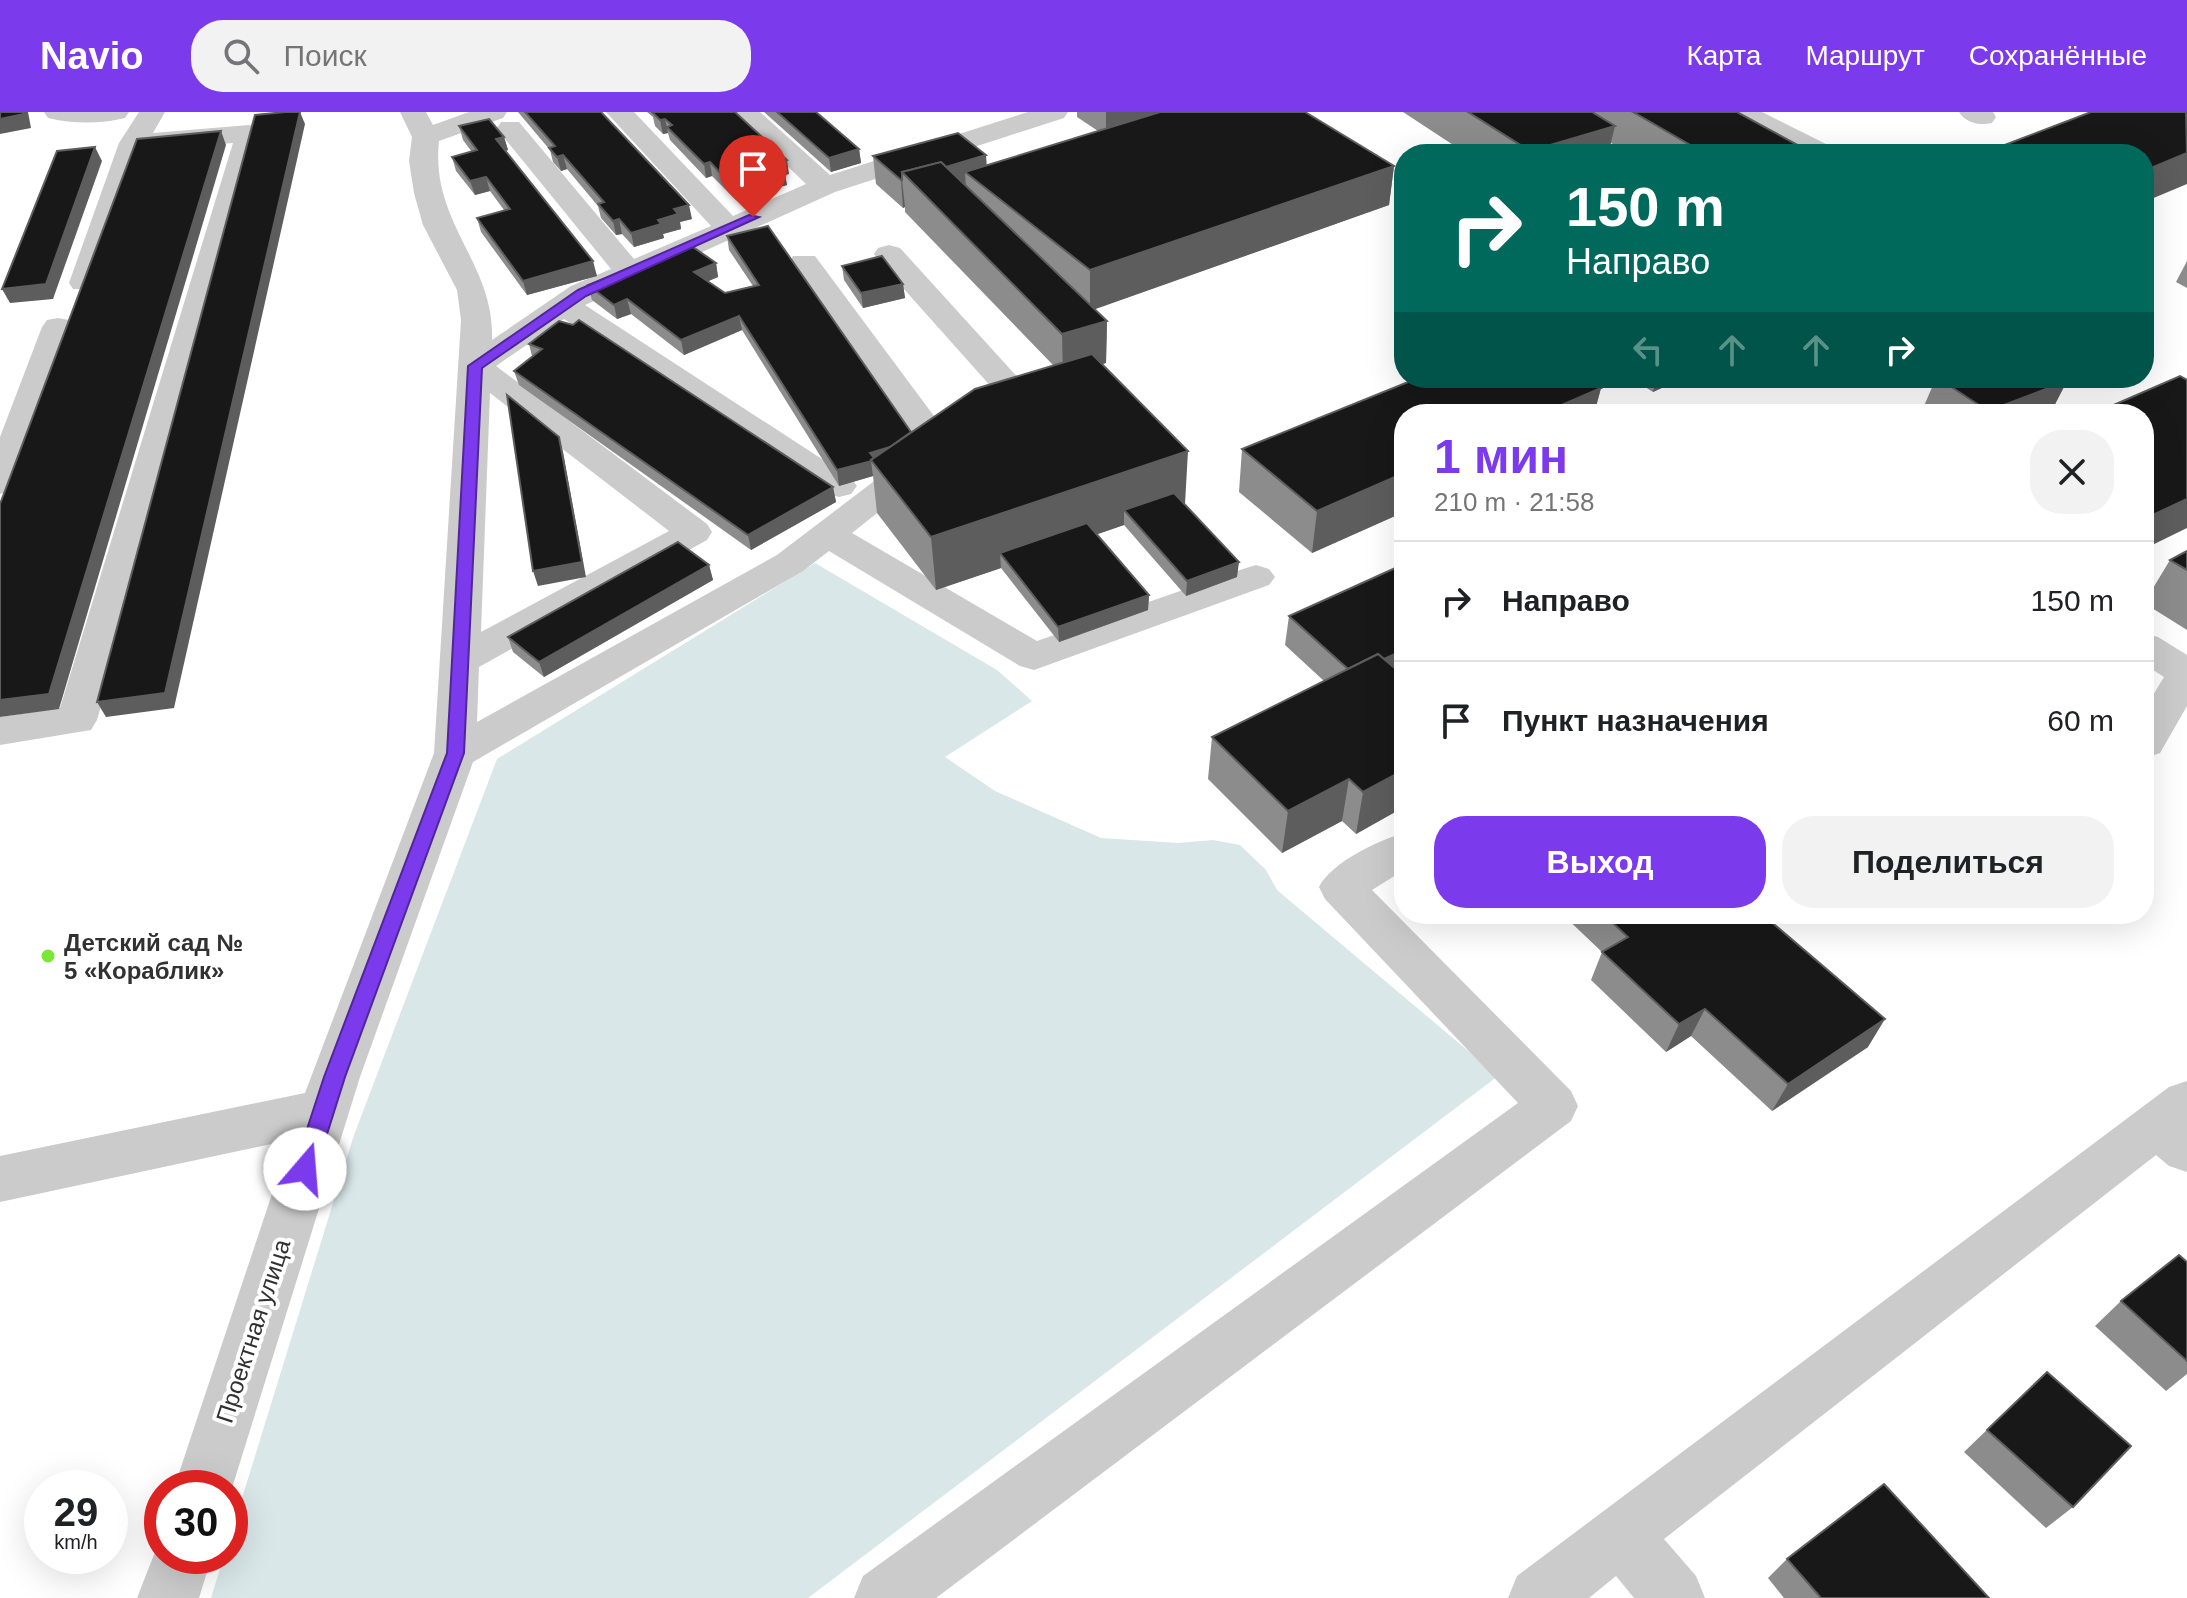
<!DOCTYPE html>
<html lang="ru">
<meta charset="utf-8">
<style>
:root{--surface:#fff;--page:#f2f2f2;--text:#202124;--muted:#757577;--line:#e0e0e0;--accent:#7c3aed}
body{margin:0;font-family:Arial,sans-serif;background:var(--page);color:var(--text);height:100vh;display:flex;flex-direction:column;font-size:30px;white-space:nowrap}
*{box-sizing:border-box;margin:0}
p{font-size:26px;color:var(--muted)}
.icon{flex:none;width:44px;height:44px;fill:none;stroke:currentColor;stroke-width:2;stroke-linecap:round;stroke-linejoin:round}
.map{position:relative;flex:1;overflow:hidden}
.drawer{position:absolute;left:1394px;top:292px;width:760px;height:520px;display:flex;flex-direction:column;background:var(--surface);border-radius:32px;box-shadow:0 8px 32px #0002}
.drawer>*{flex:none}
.hud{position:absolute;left:1394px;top:32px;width:760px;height:244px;border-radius:32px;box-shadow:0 8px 32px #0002;background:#00695c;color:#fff;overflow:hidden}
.speed{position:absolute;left:24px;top:1358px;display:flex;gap:16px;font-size:40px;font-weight:700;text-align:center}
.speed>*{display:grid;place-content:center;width:104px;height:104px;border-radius:50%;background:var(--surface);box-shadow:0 8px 32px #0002;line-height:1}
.speed small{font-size:20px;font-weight:400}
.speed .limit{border:12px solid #d22;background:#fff;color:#111}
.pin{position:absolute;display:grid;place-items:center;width:68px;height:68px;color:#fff;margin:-82px -34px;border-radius:50% 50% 50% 0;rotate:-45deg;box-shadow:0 0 8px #0007}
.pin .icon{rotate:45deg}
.me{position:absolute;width:88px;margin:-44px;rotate:18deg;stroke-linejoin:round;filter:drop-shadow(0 0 6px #0008)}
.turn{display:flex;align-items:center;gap:28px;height:168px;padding:0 40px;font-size:36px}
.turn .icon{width:104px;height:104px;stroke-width:2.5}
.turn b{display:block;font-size:56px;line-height:68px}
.lanes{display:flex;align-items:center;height:76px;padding:0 40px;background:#0003;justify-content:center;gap:40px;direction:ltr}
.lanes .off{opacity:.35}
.round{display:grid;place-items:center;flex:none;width:84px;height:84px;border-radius:32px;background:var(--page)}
.headline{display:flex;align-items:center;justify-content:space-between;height:136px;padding:0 40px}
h1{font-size:48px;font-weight:600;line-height:60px;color:var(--accent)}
.action{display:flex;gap:16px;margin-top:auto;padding:16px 40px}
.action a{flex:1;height:92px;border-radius:32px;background:var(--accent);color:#fff;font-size:32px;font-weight:600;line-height:92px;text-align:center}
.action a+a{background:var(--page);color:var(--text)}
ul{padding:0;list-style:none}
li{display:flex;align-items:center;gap:24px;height:120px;padding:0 40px;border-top:2px solid var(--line)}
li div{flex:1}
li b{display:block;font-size:30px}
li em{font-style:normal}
header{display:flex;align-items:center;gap:48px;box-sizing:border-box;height:112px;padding:0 40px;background:var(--accent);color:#fff}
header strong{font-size:38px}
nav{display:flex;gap:44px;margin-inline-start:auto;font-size:28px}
.search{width:560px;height:72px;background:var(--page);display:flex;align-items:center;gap:20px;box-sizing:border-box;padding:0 28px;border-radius:32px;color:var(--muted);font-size:30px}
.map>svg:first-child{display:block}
</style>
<header>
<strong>Navio</strong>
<div class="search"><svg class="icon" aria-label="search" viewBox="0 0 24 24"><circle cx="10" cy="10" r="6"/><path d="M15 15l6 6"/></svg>Поиск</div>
<nav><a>Карта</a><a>Маршрут</a><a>Сохранённые</a></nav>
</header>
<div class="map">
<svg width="2187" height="1486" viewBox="0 0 2187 1486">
<rect width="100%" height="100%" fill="#fff"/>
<!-- green -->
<polygon fill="#d9e7e9" points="815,451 997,558 1032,589 945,645 995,679 1101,726 1178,731 1213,728 1240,733 1266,758 1277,778 1498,964 808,1486 211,1486 224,1444 230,1444 230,1425 354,1023 497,647"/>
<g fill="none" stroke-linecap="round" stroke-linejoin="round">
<!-- minor -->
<g fill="#cbcbcb" fill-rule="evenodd">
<path d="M 44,0 L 129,0 L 125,6 C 100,12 73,12 48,6 Z"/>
<polygon points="139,0 165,0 153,21 249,13 259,15 262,21 97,608 91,618 0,633 0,605 60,596 233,31 144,38 99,171 95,177 73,177 69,171 119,31"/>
<path d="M 400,0 L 426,0 L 433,13 L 469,0 L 507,0 L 503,6 L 439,29 C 430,111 495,151 492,228 L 571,174 L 611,157 L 501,22 L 497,16 L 501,10 L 519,10 L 634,147 L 711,114 L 606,0 L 634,0 L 733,104 L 806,72 L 731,0 L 760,0 L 830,63 L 1028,0 L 1068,0 L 1064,6 L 835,80 L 585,193 L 851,366 L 857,374 L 851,382 L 839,385 L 827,382 L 564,207 L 496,254 L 707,412 L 712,420 L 707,428 L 479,555 L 477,610 L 777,443 L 911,341 L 925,338 L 789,150 L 793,144 L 815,144 L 957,335 L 952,342 L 938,345 L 940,348 L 935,355 L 852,421 L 1037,529 L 1243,457 L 1256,453 L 1269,457 L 1275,465 L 1269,473 L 1034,558 L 1020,554 L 829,439 L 803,459 L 473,650 L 360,965 L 232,1376 L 230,1382 L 230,1376 L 174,1376 L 290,1028 L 0,1090 L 0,1044 L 305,981 L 434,641 L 461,208 L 457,178 L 423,113 L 414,81 L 409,49 L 412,25 ZM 490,281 L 669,419 L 481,520 Z"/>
<polygon points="1729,0 1762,0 1834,36 1838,42 1803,42 1733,6"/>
<path d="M 1959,0 L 1993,0 L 1996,5 L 1992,11 C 1980,14 1966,11 1959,0 Z"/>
<path d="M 889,133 L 900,136 L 1030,279 C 1016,298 989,319 965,313 L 960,306 L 994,278 L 878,148 L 874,142 L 878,136 Z"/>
<polygon points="58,206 69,208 74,215 18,371 12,379 0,382 0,325 42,215 47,208"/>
<polygon points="2144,521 2158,525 2187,543 2187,594 2160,641 2145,646 2144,598 2164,565 2144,552"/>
<path d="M 1404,721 L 1404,758 L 1372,778 L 1571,979 L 1578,994 L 1571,1009 L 936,1486 L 854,1486 L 863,1464 L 1518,991 L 1325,787 L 1319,775 C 1332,750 1377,729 1404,721 Z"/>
<polygon points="2187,969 2187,1060 2169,1054 2156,1043 1664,1427 1696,1464 1705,1486 1634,1486 1616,1464 1589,1486 1508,1486 1517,1464 2169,975"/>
<polygon points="162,1422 162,1444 212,1444 199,1486 137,1486"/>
</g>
</g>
<!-- wall -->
<g fill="#8c8c8c">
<polygon points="518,0 601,0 692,107 680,110 681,117 663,122 664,126 634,135 622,122 616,123 601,106 598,94 567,57 561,59 553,50 550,38"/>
<polygon points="647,0 735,0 789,62 785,63 787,73 736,88 712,64 706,66 670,28 668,21 663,22 655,14 653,5"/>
<polygon points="764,0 816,0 859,37 861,51 831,60"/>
<polygon points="1077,0 1305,0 1394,54 1389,93 1094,197 1107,209 1106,251 1102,252 1185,392 1184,392 1237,465 1186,484 1124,413 1097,422 1149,483 1148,498 1059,530 1001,456 936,478 877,401 873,364 839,374 742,218 684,243 631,202 617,207 592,188 588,173 716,151 718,165 708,169 725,181 753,174 729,138 727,124 911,320 1053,253 905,100 905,95 903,96 876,72 873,44 987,53 1098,19 1077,5"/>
<polygon points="1403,0 1737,0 1814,42 1629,42 1611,31 1608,42 1467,42"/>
<polygon points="459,14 504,25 508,38 505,39 597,164 527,183 481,120 477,106 504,98 490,79 475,83 456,59 452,45 472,40 463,28"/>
<polygon points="2187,149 2187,176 2176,170"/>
<polygon points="842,154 903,172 905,186 863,196 844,168"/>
<polygon points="559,209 833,375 836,390 751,438 519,273 514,259 532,244 529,232"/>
<polygon points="1418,266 1586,266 1601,276 1594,302 1404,302 1404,400 1312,441 1239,380 1242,337"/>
<polygon points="1631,266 1683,266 1653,280"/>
<polygon points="1936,266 2063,266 2067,269 2052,298 2041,302 1935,302 1924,294"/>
<polygon points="2187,439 2187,518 2144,491 2170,448"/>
<polygon points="709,453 713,468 544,565 513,540 508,525"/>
<polygon points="1402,453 1404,695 1356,722 1342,709 1282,741 1208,667 1212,625 1324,569 1285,533 1289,504"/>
<polygon points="1562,802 1762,802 1868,935 1772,999 1691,924 1666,940 1591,868 1602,840"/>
<polygon points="2187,1150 2187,1262 2166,1279 2095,1214 2121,1189"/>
<polygon points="2047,1260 2073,1395 2046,1416 1964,1340"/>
<polygon points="1787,1447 1989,1486 1784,1486 1768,1466"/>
</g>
<!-- shaded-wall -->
<g fill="#5d5d5d">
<polygon points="23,0 28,0 31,16 0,22 0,7"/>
<polygon points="300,0 305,12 174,596 106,605 97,590"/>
<polygon points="1106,0 1189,0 1106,25"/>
<polygon points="665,7 668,21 663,22 660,8"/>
<polygon points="1615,14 1608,42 1529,42 1530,39"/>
<polygon points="221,19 226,33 59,597 0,605 0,588"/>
<polygon points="504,25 508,38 499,41 496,27"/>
<polygon points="95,35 102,49 53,187 10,191 2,177"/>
<polygon points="859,37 861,51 831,60 829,46"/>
<polygon points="2187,41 2187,72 2144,90 2144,59"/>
<polygon points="563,43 567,57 561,59 557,45"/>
<polygon points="986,43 988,71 965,60 966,77 908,66"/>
<polygon points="787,48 789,62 785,63 787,73 736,88 733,74 777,51"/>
<polygon points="710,50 712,64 706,66 704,52"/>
<polygon points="1394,54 1389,93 1090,199 1090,158"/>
<polygon points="486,65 490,79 475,83 470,69"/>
<polygon points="901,68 902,68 905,95 903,96"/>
<polygon points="689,93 692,107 680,110 681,117 663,122 664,126 634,135 631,121 658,108 674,97"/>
<polygon points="619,107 622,122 616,123 613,109"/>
<polygon points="593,149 597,164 527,183 523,169"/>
<polygon points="716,151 718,165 697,174 694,160"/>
<polygon points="903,172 905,186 863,196 861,181"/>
<polygon points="627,187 631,202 617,207 614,193"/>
<polygon points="739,204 742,218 684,243 681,228"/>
<polygon points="1107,209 1106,251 1063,264 1062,222"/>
<polygon points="1657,266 1683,266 1653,280"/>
<polygon points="2067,269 2052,298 2041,302 1987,302 1988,299"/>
<polygon points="1601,276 1594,302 1541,302"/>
<polygon points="559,325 563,340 586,465 538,474 533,459"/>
<polygon points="917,328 876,354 870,341"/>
<polygon points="1188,339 1185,392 1134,409 1124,398 1124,413 1009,453 1000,441 1001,456 936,478 931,425"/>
<polygon points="871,349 873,364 839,374 837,358"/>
<polygon points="1404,361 1404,400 1312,441 1317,399"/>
<polygon points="833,375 836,390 751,438 748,423"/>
<polygon points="2187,387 2187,416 2144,437 2144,407"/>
<polygon points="1239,450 1237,465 1186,484 1187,469"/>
<polygon points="709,453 713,468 544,565 539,550"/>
<polygon points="1149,483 1148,498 1059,530 1058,515"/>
<polygon points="1404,538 1404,565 1353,562"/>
<polygon points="1404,652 1404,695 1356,722 1363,680"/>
<polygon points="1349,667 1342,709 1282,741 1288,699"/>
<polygon points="1705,897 1691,924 1666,940 1679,912"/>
<polygon points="1885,907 1868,935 1772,999 1788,972"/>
</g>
<!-- building -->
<g fill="#181818" stroke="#5d5d5d" stroke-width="2">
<polygon points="0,0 23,0 24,2 0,7"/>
<polygon points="285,0 300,0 165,581 97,590 255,3"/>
<polygon points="525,0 601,0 689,93 674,97 678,102 658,108 661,112 631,121 619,107 613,109 598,92 604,90 563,43 557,45 549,36 555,34"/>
<polygon points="652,0 735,0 787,48 777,51 785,59 733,74 710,50 704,52 667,15 672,13 665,7 660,8"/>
<polygon points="777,0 816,0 859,37 829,46"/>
<polygon points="1160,0 1305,0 1394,54 1090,158 965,60"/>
<polygon points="1468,0 1592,0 1615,14 1530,39"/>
<polygon points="1633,0 1737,0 1814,42 1706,42"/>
<polygon points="2091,0 2186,0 2187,41 2144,59 2144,42 1981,42"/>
<polygon points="489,7 504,25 496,27 593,149 523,169 477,106 510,97 486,65 470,69 452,45 477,38 459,14"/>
<polygon points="221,19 49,582 0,588 0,392 137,27"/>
<polygon points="958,21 986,43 946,55 941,50 902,60 902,68 901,68 873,44"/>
<polygon points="95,35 46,172 2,177 57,39"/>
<polygon points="941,50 1107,209 1062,222 902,60"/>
<polygon points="768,114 911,320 890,335 870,341 874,346 871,348 872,349 837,358 739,204 681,228 627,187 614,193 588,173 690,133 716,151 694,160 725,181 759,173 727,124"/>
<polygon points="882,144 903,172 861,181 842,154"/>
<polygon points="579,208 833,375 748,423 514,259 542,237 529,232 559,209 573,213"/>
<polygon points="1092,242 1188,339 931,425 871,348 975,277"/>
<polygon points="2180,264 2187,268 2187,387 2144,407 2144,302 2093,302"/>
<polygon points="1418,266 1586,266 1601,276 1541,302 1404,302 1404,361 1317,399 1242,337"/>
<polygon points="1938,266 2063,266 2067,269 1988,299"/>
<polygon points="507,283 559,325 582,450 533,459"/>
<polygon points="1174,381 1239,450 1187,469 1124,398"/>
<polygon points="1087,411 1149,483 1058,515 1000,441"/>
<polygon points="678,430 709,453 539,550 508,525"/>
<polygon points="2187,439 2187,458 2170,448"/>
<polygon points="1402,453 1404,455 1404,538 1384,547 1378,542 1348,557 1289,504"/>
<polygon points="1378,542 1404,564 1404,658 1363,680 1349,667 1288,699 1212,625"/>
<polygon points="1603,802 1762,802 1885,907 1788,972 1705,897 1679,912 1602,840 1628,825"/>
<polygon points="2179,1143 2187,1150 2187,1249 2121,1189"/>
<polygon points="2047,1260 2131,1334 2073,1395 1987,1318"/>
<polygon points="1884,1372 1989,1486 1821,1486 1787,1447"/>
</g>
<!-- route -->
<polygon fill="#7c3aed" stroke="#51269a" stroke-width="2" points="749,103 759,105 586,184 482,256 464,641 345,965 316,1057 313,1064 305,1067 297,1064 294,1057 324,965 447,641 468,254 578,178"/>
<!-- markers -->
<circle fill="#7ae734" stroke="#fff" stroke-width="3" cx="48" cy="844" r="8"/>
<g text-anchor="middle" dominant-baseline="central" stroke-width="8" stroke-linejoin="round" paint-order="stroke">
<!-- poi labels -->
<g font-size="24" font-weight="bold" fill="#313131" stroke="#fff" text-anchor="start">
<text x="64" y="830">Детский сад №<tspan x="64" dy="28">5 «Кораблик»</tspan></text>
</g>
<!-- street labels -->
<g font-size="24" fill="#313131" stroke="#fff">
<text transform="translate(253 1219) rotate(-72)">Проектная улица</text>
</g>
</g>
</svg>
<div class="speed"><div>29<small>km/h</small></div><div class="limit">30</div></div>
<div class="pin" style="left:753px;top:105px;background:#d93025"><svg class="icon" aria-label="arrive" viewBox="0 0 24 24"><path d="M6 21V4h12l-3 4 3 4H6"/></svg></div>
<svg class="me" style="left:305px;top:1057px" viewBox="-20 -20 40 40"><circle r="19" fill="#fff"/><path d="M0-13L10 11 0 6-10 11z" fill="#7c3aed"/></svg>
<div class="hud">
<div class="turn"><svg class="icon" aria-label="right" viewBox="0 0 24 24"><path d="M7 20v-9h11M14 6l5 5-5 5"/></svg><div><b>150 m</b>Направо</div></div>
<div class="lanes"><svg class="icon off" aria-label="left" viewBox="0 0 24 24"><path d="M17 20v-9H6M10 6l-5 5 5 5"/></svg><svg class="icon off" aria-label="ahead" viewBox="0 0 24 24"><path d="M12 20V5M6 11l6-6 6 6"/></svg><svg class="icon off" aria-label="ahead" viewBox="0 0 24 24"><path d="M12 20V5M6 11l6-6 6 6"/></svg><svg class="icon" aria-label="right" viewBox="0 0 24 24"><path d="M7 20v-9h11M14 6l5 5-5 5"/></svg></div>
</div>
<section class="drawer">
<div class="headline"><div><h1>1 мин</h1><p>210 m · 21:58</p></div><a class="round"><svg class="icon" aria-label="close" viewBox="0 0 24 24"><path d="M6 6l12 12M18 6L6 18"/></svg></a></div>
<ul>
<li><svg class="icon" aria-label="right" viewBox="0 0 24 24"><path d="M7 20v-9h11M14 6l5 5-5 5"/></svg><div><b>Направо</b></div><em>150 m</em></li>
<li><svg class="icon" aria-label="arrive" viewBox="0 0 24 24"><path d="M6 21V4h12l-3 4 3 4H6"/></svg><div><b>Пункт назначения</b></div><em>60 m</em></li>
</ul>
<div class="action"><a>Выход</a><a>Поделиться</a></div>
</section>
</div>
